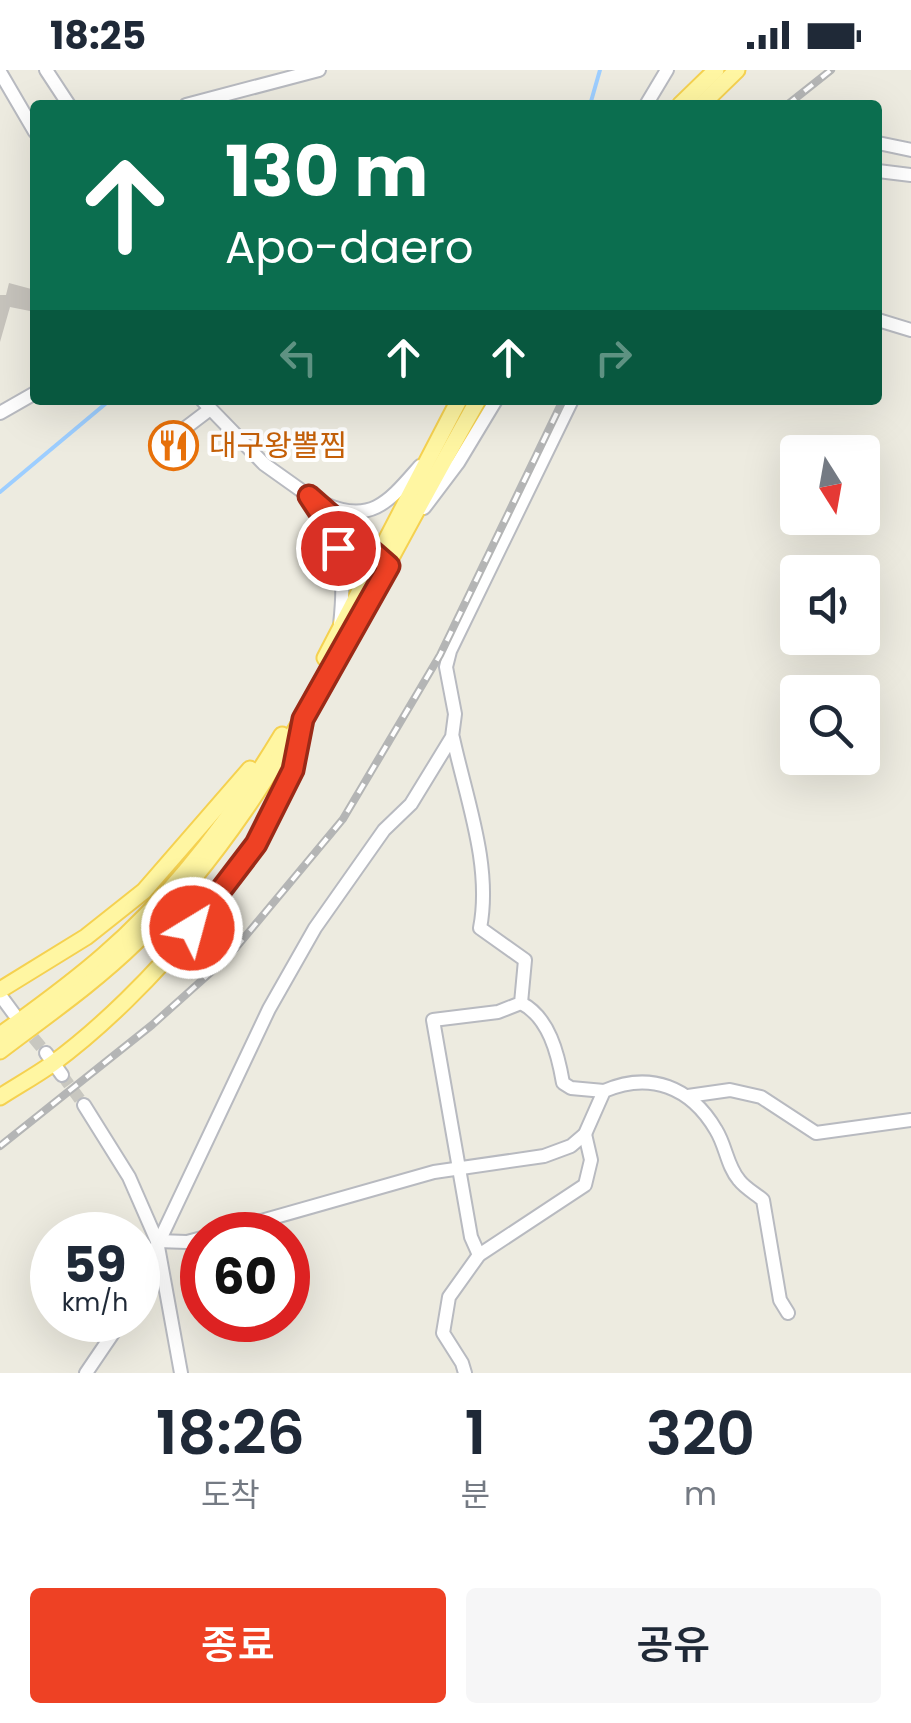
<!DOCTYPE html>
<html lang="ko">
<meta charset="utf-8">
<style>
:root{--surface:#fff;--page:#f6f6f7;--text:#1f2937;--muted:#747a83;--accent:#ee4124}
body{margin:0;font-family:Poppins,"Noto Sans KR",sans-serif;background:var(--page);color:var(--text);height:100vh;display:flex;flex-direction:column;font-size:38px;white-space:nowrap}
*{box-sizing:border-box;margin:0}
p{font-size:32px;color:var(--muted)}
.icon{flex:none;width:55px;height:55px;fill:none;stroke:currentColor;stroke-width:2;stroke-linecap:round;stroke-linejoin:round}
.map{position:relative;height:1303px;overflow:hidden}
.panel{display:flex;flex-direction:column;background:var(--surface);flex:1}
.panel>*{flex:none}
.guide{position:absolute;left:30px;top:30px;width:852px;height:305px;border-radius:10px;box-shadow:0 10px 40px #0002;background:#0b6e4f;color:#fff;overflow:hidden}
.needle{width:65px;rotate:169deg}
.controls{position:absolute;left:780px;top:365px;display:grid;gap:20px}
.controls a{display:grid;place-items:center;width:100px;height:100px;border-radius:10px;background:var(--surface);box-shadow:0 10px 40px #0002;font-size:50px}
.speed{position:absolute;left:30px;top:1142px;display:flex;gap:20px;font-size:50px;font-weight:700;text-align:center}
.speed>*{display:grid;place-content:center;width:130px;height:130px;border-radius:50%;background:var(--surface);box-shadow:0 10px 40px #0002;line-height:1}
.speed small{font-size:25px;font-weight:400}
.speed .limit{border:15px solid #d22;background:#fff;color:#111}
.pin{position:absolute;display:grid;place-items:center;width:85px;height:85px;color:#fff;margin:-42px;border:5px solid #fff;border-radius:50%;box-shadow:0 2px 10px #0007}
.me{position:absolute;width:110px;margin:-55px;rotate:37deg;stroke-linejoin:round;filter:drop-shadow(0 0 8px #0008)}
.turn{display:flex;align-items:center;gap:35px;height:210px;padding:0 30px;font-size:45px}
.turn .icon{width:130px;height:130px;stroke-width:2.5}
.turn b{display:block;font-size:70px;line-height:85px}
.lanes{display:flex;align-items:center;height:95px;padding:0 30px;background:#0003;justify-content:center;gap:50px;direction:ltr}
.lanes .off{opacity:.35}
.eta{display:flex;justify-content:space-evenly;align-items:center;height:170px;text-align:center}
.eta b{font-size:60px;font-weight:600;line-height:70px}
.button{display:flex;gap:20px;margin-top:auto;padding:20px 30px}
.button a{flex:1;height:115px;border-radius:10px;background:var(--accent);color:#fff;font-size:40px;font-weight:600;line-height:115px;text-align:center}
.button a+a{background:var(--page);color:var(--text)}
.status{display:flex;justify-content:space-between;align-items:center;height:70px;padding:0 50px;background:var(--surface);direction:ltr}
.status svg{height:28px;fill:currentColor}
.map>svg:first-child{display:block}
</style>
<div class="status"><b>18:25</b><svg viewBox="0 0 49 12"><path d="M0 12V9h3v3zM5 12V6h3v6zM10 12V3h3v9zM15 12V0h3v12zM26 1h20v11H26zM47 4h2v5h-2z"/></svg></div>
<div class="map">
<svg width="911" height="1303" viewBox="0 0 911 1303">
<rect width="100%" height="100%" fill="#edebe0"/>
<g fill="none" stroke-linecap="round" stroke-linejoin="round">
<!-- stream -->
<g stroke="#9dceff" stroke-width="4">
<polyline points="590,35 600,0"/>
<polyline points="0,422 110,330"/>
</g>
</g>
<!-- building -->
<g fill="#c7c4bd">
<polygon points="9,213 35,220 35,242 10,237 0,272 0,225 6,225"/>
<polygon points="171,356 191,384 177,394 157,367"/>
</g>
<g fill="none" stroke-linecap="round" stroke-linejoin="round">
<!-- minor-tunnel -->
<g stroke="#c8c7c0" stroke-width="12" stroke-dasharray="12 6" stroke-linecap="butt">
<polyline points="22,954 46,983"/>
<polyline points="62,1005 84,1035"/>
</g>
<defs>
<g id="minor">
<polyline points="46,0 69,35"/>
<polyline points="0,2 35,62"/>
<polyline points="186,35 319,0"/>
<polyline points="646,35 667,0"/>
<polyline points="878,73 911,80"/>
<polyline points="878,101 911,105"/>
<polyline points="878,250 911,260"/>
<polyline points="202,330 264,394 309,426 383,490"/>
<polyline points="0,343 35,323"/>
<polyline points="180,362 209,340"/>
<path d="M 325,434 C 372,455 390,430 420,396"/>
<polyline points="424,438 458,393 496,330"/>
<path d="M 319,441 C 344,480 345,510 340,555"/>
<path d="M 453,668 C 466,728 492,796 480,858 L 525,890 L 521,933 L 498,942 L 433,950 L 471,1167 L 479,1185"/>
<polyline points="0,925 14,944"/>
<path d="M 521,933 C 549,947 558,984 563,1013 L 571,1018 L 604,1021"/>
<polyline points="46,983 62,1005"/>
<polyline points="688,1026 730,1020 761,1027 816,1063 911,1050"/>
<polyline points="84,1035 129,1107 157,1171 181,1303"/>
<path d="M 212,1165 L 434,1102 L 544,1086 L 571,1076 L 585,1064 L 604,1021 C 650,1001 691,1017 716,1060 C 726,1076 727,1096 739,1110 C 745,1118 756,1124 763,1130 L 780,1230 L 788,1243"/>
<polyline points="157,1171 187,1172 202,1168"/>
<polyline points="138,1216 269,939 315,858 384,760 411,734 452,667 455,644 446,597 450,581 572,330"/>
<polyline points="86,1303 122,1250"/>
<polyline points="465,1303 462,1293 443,1263 449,1227 479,1185 585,1115 591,1090 585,1064"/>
</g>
<g id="major">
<polyline points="680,35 716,0"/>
<polyline points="701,35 737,0"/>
<polyline points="325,588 459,330"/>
<polyline points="0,920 86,867 144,821 250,699"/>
<path d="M 0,965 C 35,940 71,914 104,885 C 175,823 233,746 282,665"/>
<path d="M 0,981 C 46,946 94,913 136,872 C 220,788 275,699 332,596 C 381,507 428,418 478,330"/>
<path d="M 0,1027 C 17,1016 35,1006 52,994 C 145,926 277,778 300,665"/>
</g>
</defs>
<!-- minor casing -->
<use href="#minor" stroke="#b8bac0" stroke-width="16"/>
<!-- major casing -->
<use href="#major" stroke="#f5d150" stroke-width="19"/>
<!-- minor -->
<use href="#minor" stroke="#fff" stroke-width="12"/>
<!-- major -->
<use href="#major" stroke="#fff6a2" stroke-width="15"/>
<defs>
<g id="rail">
<polyline points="787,35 831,0"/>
<polyline points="0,1076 152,955 229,886 343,749 440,585 563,330"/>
</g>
</defs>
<!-- rail casing -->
<use href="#rail" stroke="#b4b5b5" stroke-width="8"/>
<!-- rail -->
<use href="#rail" stroke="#fff" stroke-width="4" stroke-dasharray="11" stroke-linecap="butt"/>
</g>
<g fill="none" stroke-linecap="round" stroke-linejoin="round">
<defs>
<polyline id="route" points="192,858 256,774 293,700 303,649 389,496 309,426 334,464 338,478"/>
</defs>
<!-- route casing -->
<use href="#route" stroke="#9b2a17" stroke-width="25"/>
<!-- route -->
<use href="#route" stroke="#ee4124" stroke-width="18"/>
</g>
<!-- icons -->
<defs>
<symbol id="restaurant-ring" viewBox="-11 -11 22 22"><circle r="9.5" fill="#fff" stroke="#e8710a" stroke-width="1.5"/><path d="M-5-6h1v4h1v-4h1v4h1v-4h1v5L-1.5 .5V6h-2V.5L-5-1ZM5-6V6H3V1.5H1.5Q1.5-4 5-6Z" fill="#e8710a"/></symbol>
</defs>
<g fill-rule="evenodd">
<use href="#restaurant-ring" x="146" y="348" width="55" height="55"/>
</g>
<g text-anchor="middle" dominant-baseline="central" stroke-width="8" stroke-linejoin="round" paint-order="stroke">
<!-- food labels -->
<g font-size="30" fill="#c56008" stroke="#fff" text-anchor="start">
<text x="209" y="375">대구왕뽈찜</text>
</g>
</g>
</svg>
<div class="controls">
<a><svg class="needle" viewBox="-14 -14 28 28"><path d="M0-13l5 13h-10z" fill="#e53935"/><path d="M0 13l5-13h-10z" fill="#747a83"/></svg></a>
<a><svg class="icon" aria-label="sound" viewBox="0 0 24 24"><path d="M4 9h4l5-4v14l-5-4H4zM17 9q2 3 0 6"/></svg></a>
<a><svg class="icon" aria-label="search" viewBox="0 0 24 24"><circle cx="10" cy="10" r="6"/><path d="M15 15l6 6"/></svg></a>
</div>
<div class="speed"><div>59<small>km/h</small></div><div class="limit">60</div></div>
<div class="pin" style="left:338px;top:478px;background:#d93025"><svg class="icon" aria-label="arrive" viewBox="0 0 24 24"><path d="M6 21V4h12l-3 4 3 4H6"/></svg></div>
<svg class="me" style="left:192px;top:858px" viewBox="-20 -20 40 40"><circle r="17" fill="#ee4124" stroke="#fff" stroke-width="3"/><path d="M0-11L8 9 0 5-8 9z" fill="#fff"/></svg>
<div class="guide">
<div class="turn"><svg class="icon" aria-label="ahead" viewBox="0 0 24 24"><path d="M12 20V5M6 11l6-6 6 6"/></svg><div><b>130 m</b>Apo-daero</div></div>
<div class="lanes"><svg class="icon off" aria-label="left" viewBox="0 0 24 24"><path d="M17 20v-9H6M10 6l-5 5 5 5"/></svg><svg class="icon" aria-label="ahead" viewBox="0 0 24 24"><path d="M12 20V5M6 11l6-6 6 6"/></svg><svg class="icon" aria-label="ahead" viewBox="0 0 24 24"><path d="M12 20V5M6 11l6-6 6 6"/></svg><svg class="icon off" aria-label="right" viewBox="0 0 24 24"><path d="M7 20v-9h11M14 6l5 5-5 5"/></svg></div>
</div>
</div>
<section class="panel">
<div class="eta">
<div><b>18:26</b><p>도착</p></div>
<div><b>1</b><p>분</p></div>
<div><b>320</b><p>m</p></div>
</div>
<div class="button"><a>종료</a><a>공유</a></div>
</section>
